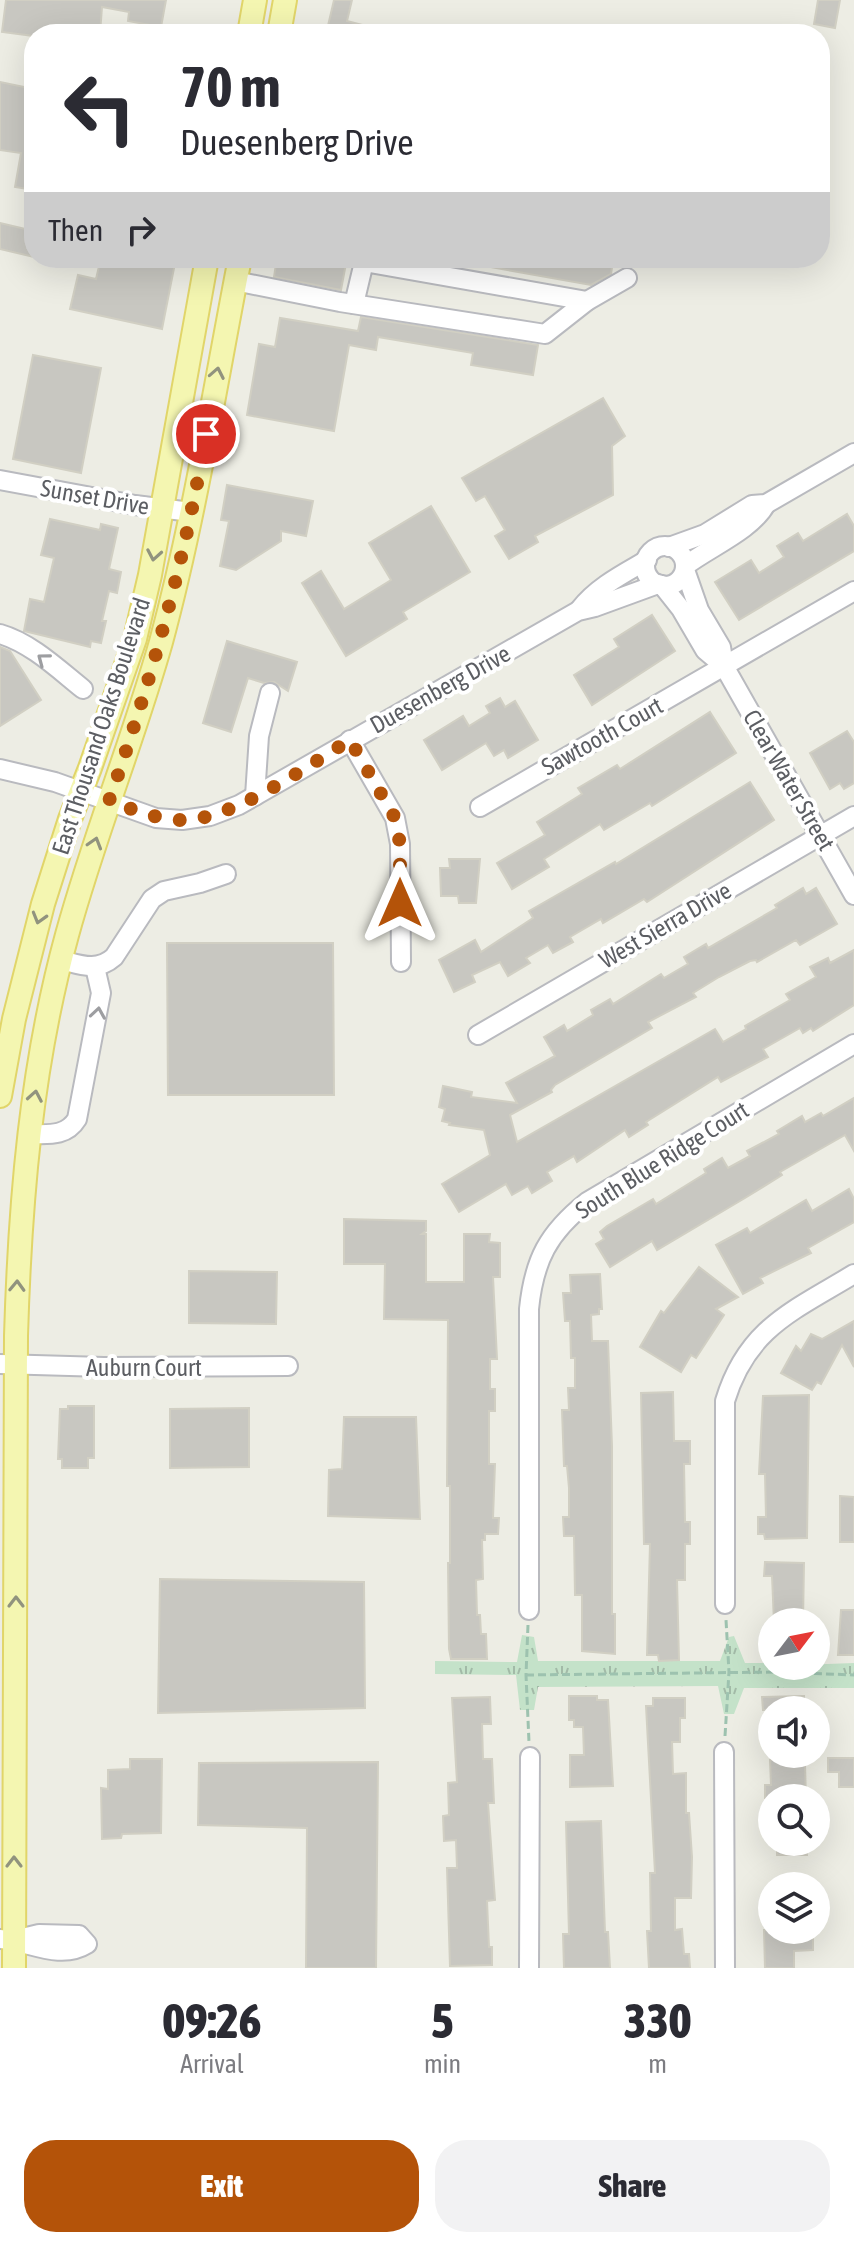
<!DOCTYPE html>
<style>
:root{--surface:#fff;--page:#f2f2f3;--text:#2b2b33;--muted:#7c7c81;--accent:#b45309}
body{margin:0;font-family:"Asap Condensed",sans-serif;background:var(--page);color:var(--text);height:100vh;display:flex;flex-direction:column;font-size:30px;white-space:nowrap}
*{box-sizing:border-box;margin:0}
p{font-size:26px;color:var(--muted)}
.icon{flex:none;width:44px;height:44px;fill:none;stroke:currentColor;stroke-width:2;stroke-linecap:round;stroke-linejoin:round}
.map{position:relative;height:1968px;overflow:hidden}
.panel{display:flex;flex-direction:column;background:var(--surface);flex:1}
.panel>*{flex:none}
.guide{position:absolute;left:24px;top:24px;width:806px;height:244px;border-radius:32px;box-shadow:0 8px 32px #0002;background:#fff;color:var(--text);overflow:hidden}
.needle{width:52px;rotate:58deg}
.tools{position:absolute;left:758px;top:1608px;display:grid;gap:16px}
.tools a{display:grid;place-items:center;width:72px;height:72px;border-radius:50%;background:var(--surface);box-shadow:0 8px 32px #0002;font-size:40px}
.pin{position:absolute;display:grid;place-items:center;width:68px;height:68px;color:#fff;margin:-34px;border:4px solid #fff;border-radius:50%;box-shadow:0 2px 8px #0007}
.me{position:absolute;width:88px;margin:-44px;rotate:0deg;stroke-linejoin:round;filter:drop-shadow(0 0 6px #0008)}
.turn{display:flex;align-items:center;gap:28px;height:168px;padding:0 24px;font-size:36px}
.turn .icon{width:104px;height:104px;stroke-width:2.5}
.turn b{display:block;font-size:56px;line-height:68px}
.then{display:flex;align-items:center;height:76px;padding:0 24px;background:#0003;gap:16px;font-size:30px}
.eta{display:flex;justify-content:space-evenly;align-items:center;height:136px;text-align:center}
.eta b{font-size:48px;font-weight:800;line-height:56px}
.primary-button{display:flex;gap:16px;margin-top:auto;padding:16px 24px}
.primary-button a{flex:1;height:92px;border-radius:32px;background:var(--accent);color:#fff;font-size:32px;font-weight:800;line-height:92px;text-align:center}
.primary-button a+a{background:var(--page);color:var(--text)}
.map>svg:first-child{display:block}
</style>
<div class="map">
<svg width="854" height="1968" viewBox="0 0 854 1968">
<defs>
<pattern id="grass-tufts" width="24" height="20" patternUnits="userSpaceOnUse" patternTransform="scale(2)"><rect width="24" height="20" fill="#c4e2c9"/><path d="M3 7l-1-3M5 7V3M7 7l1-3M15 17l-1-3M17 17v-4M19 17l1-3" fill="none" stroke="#a2baa7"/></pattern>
</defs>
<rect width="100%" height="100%" fill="#edede4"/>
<!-- grass -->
<polygon fill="url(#grass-tufts)" points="522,1635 534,1637 538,1661 720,1661 729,1637 734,1636 745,1663 772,1663 772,1666 854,1663 854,1688 744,1688 734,1714 724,1714 718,1686 538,1687 534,1710 520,1710 516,1675 435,1674 435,1661 517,1662"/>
<!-- building -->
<g fill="#c8c7c1" stroke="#d1cfc3" stroke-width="2">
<polygon points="6,0 166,0 161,27 128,21 129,12 102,7 100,34 34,34 34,36 2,32"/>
<polygon points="334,0 352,0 347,21 378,29 378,34 344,34 327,30"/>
<polygon points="818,0 840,0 835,28 814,24"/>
<polygon points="0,82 34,89 34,190 15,187 21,153 0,150"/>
<polygon points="0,223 34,231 34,257 0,249"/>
<polygon points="101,258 176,258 162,329 70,309 78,275 96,279"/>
<polygon points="277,258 347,258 341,290 274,277"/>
<polygon points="479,258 594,258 613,261 611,274 591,285 479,265"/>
<polygon points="361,317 538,345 533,375 471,365 473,353 378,337 376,350 349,345 334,431 247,415 259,344 275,347 280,318 358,331"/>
<polygon points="33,355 101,368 81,473 13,459"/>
<polygon points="603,398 625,436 612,446 613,495 535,536 538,542 509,559 495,536 505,530 485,496 476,501 462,478"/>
<polygon points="227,485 313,501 306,536 281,531 281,541 236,570 220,566 229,521 221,520"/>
<polygon points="431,506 470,572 403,612 407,619 346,656 302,583 321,571 344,609 391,580 369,543"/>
<polygon points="847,514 854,526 854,551 739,620 715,582 751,560 759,573 784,557 777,546 798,533 803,541"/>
<polygon points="50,519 100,530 101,524 118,528 109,569 121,572 117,593 109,591 102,621 106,621 101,643 91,641 90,647 24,631 30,599 44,602 54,558 41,555"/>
<polygon points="652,615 675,651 592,705 574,675 619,647 614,639"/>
<polygon points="227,641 297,662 288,691 274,682 264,683 248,678 231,732 203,723"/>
<polygon points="0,647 10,651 41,700 0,726"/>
<polygon points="500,698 505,707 515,701 538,740 508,758 504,750 494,756 486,743 442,770 424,740 463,716 469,726 490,713 486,706"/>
<polygon points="710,712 736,753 652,806 650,803 604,830 600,824 544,859 549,867 512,889 497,863 545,835 537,822 582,794 578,788 617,765 620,769"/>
<polygon points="847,731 854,742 854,783 844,789 840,783 830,789 810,753"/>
<polygon points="750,782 774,820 647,902 644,899 603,923 601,919 570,937 573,942 553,953 548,945 526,958 530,963 508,976 500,962 472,975 475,982 454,992 439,960 475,940 481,952 533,918 529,911 615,862 616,864"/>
<polygon points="449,859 480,859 476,903 459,903 458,896 441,896 440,868 450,868"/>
<polygon points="803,888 806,894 816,888 837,924 800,945 796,940 757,962 756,960 750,961 719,977 693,993 696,997 648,1022 652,1028 555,1085 551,1090 552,1092 510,1115 517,1142 715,1029 723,1042 746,1029 745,1026 790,1000 786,994 816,977 810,967 828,958 830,963 854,950 854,1005 813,1031 811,1028 803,1033 800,1028 763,1049 768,1057 721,1082 718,1077 646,1122 648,1125 629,1137 625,1130 577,1162 574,1156 547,1172 552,1181 532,1193 528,1186 512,1195 506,1184 459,1212 442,1184 490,1155 484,1130 449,1125 450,1123 442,1121 445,1109 439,1107 443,1086 472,1092 471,1097 517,1103 506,1083 555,1056 544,1037 564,1025 567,1031 593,1015 591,1010 610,999 613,1004 661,974 664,978 688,964 684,957 706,944 708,948 777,908 775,905"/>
<polygon points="167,943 333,943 334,1095 168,1095"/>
<polygon points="854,1098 854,1151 845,1135 780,1172 782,1175 779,1177 745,1198 657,1250 652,1241 610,1267 596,1244 604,1239 600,1232 607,1226 653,1199 656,1204 706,1173 704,1169 722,1158 728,1168 750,1156 747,1151 779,1134 777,1131 802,1116 805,1122 821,1113 823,1116"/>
<polygon points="849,1189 854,1199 854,1222 808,1248 811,1253 760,1278 763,1283 743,1294 716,1245 747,1228 750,1233 806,1200 812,1211"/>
<polygon points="344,1219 426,1221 426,1231 422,1234 426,1234 426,1282 464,1282 464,1234 490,1234 489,1242 500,1243 500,1277 493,1277 497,1359 490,1359 490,1389 495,1389 495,1411 489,1411 489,1464 495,1464 493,1518 499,1518 498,1534 485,1534 485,1540 482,1540 483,1579 476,1580 477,1615 480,1615 481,1634 486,1634 487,1659 451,1659 449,1649 448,1563 450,1563 450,1486 447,1486 448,1320 384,1319 385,1264 344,1264"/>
<polygon points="699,1267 738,1297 716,1309 724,1315 696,1358 691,1355 681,1372 640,1347 661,1311 664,1313"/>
<polygon points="189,1271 277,1272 276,1324 189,1323"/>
<polygon points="600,1274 602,1309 599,1309 599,1314 591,1315 592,1341 608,1341 612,1446 612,1614 615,1614 615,1654 582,1651 582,1595 575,1595 574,1536 564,1536 563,1517 569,1517 569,1488 567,1466 564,1466 562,1410 569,1410 568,1388 575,1388 575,1358 571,1358 570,1321 565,1321 563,1293 571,1293 570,1275"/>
<polygon points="854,1321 854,1367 842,1345 821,1384 817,1382 812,1390 781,1373 796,1346 801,1351 811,1334 822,1339"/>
<polygon points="673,1392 674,1441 690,1441 690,1464 684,1464 685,1522 690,1522 690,1544 685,1544 685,1580 677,1580 679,1660 659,1661 658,1655 647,1655 650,1544 644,1544 641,1393"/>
<polygon points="809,1395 807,1538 765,1539 764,1534 758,1534 758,1517 766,1517 765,1474 759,1474 763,1396"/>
<polygon points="68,1406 94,1406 94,1458 88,1458 88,1468 62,1468 62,1459 58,1459 60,1409 68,1409"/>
<polygon points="249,1408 249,1467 170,1468 170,1409"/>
<polygon points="344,1417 416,1417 420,1519 328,1516 329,1470 342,1469"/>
<polygon points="840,1496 854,1497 854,1542 840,1542"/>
<polygon points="765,1562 804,1563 803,1622 774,1622 772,1576 764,1576"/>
<polygon points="160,1579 364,1582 365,1708 158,1713"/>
<polygon points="841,1610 854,1610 854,1655 838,1655"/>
<polygon points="569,1696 597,1696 597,1700 608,1700 613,1786 570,1787 570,1755 584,1755 583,1727 574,1727 574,1720 569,1720"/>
<polygon points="804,1696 804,1710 763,1710 762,1697"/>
<polygon points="490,1697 491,1724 482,1724 483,1759 492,1759 494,1803 488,1803 495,1900 487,1901 489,1947 492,1947 492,1965 450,1966 447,1868 457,1868 456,1840 444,1841 443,1816 449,1815 448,1783 457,1782 452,1698"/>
<polygon points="653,1698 685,1698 685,1718 680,1718 680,1742 672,1742 673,1774 686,1773 686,1813 689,1813 692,1857 691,1898 675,1898 675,1930 682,1929 684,1954 689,1954 690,1968 649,1968 647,1931 651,1931 650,1873 655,1873 646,1706 653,1706"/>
<polygon points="828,1758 854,1758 854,1787 839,1787 839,1772 828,1772"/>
<polygon points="130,1759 162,1759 161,1833 122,1834 121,1838 102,1839 101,1788 108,1789 108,1770 130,1769"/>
<polygon points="790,1759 790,1765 805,1765 806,1798 765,1798 765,1785 771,1785 770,1760"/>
<polygon points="378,1762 376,1968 306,1968 307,1828 198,1825 199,1763"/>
<polygon points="601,1821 605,1932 608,1932 610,1968 564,1968 563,1934 569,1934 566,1822"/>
<rect x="777" y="1842" width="30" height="13"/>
<polygon points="764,1930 813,1930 813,1950 794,1951 794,1968 765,1968"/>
</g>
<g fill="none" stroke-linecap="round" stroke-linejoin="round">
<defs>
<g id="minor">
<polyline points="235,281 340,302 545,334 587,301 627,278"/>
<polyline points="354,304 364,262 587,301"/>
<polyline points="0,480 135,505 191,512"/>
<circle cx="665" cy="566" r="20"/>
<polyline points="669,547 705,534 752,505 766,504 854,453"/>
<path d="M 685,566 C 710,547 752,530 766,504"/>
<polyline points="685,570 699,610 721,647 724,666 854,895"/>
<polyline points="662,585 681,609 705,650 724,666"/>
<path d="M 580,609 C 597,587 623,574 647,560"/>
<path d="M 0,634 C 31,643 58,669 83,689"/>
<polyline points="350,740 395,818 400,844 401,962"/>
<polyline points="0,769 55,782 156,818 182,820 210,816 239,805 578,611 595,607 658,584"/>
<polyline points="255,796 259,736 270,693"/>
<polyline points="480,807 854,591"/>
<path d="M 61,960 C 81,965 97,972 114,957 L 152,899 L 164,891 L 200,883 L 226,874"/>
<polyline points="478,1035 854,816"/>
<path d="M 29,1134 C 48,1134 66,1137 77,1119 L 101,993 L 95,967"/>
<polyline points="0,1364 104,1367 288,1366"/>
<path d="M 725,1604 L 725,1401 C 747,1328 793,1311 854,1274"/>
<path d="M 529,1610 L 529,1309 C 534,1260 548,1233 587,1202 L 854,1044"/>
<polyline points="724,1752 725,1968"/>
<path d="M 0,1939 C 28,1941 60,1961 87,1944 L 79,1935 L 39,1934 L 14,1940"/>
<polyline points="529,1968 530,1757"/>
</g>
<g id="major">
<polyline points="249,34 255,0"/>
<polyline points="279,34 285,0"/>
<polyline points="0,1096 14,1019 43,904 70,819 90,768 135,639 150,575 207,258"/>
<path d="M 14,1968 L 16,1336 C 20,1201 31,1066 67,935 C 94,836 133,741 161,642 C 195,516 215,386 240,258"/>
</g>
</defs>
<!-- minor casing -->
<use href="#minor" stroke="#b9babf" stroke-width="22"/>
<!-- major casing -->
<use href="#major" stroke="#e1d569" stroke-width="26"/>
<!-- path -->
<g stroke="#9dc2af" stroke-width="3" stroke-dasharray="8 4" stroke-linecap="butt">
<polyline points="528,1625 526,1675 529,1742"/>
<polyline points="526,1675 778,1672 854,1675"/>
<polyline points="725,1736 729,1672 726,1620"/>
</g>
<!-- minor -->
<use href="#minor" stroke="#fff" stroke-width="18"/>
<!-- major -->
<use href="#major" stroke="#f4f6b1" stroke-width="22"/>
</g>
<!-- one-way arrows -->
<defs><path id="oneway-chevron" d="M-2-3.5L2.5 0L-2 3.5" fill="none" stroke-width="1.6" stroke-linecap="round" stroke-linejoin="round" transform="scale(2)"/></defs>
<g stroke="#91937e">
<use href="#oneway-chevron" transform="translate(217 373) rotate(-79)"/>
<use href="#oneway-chevron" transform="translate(154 555) rotate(100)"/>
<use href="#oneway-chevron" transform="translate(95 843) rotate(-73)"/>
<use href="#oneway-chevron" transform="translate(39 918) rotate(106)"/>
<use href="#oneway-chevron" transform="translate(35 1096) rotate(-80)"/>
<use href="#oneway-chevron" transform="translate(17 1286) rotate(-88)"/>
<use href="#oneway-chevron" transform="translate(16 1602) rotate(-90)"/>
<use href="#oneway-chevron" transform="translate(14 1862) rotate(-90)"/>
</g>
<g stroke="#9d9ea1">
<use href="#oneway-chevron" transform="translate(43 659) rotate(-143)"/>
<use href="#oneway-chevron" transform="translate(98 1013) rotate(-81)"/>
</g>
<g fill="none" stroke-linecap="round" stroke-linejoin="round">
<!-- route -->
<path stroke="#b45309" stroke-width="14" stroke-dasharray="0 25.2" d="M 206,434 C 185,560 151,681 109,801 C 132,809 155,819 180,820 C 230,822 307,766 350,740 L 395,818 L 400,844 L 400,903"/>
</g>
<g text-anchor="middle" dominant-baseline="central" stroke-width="8" stroke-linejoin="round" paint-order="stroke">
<!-- street labels -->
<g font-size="24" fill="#5c5e63" stroke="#fff">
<text transform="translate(95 497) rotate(10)">Sunset Drive</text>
<text transform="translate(440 689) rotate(-29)">Duesenberg Drive</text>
<text transform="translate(101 726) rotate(-72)">East Thousand Oaks Boulevard</text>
<text transform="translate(602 736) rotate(-29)">Sawtooth Court</text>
<text transform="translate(789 780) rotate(60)">Clear Water Street</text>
<text transform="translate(665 925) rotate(-30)">West Sierra Drive</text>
<text transform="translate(662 1160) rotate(-32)">South Blue Ridge Court</text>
<text x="144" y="1367">Auburn Court</text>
</g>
</g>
</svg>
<div class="tools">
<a><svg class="needle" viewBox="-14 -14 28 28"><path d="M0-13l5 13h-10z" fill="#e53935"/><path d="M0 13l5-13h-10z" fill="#7c7c81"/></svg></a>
<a><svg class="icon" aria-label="sound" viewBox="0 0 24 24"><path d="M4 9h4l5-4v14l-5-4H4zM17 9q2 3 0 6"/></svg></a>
<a><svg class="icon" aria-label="search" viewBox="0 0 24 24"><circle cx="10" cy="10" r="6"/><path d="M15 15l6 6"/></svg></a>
<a><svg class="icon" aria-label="layers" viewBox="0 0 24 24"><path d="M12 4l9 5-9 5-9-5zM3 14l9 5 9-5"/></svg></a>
</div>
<div class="pin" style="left:206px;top:434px;background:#d93025"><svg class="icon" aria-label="arrive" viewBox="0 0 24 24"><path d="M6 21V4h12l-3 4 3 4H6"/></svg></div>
<svg class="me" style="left:400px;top:903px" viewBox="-20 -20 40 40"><path d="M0-17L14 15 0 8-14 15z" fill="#b45309" stroke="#fff" stroke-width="4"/></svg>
<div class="guide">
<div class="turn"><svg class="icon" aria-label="left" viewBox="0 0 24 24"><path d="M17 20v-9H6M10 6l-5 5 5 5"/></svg><div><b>70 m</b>Duesenberg Drive</div></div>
<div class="then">Then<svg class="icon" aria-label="right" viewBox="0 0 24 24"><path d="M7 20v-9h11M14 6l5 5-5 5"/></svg></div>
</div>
</div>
<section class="panel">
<div class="eta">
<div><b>09:26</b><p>Arrival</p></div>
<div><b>5</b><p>min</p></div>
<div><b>330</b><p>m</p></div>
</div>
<div class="primary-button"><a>Exit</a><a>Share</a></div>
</section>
